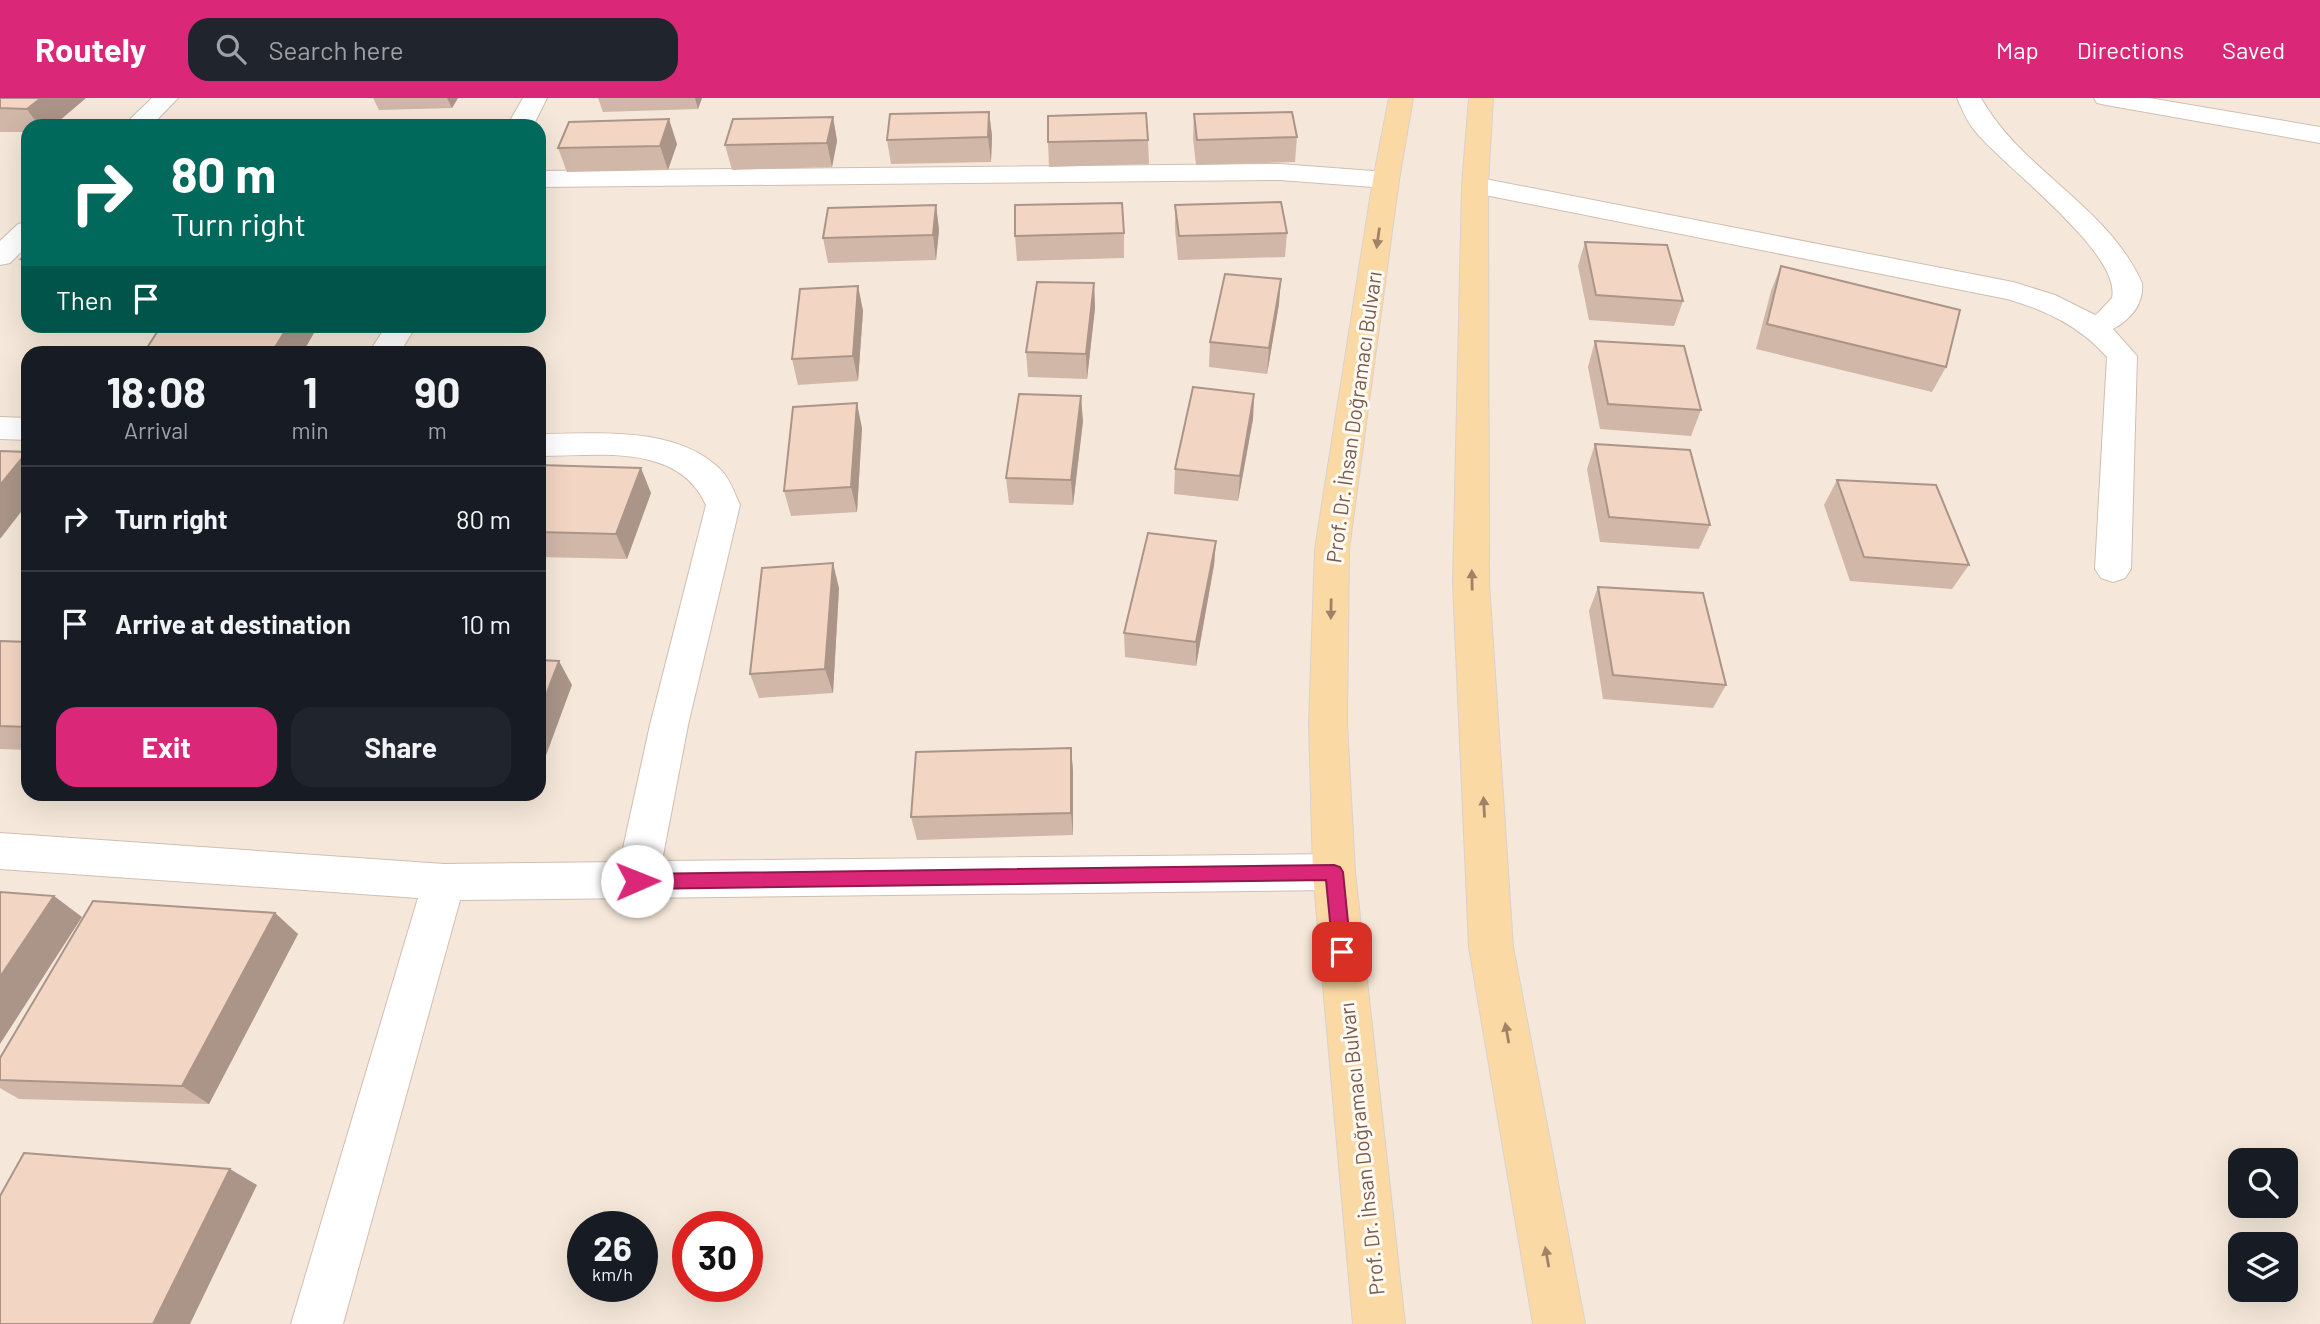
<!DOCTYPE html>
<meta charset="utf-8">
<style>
:root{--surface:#171b24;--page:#20242c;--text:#f1f3f6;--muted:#9ea1a6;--line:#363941;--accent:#db2777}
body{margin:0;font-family:Barlow,sans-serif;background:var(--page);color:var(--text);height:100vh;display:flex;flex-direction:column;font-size:26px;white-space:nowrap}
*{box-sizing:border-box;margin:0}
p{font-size:23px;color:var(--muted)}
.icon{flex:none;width:38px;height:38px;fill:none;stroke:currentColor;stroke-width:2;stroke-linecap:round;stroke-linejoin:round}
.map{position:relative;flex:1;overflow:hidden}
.details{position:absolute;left:21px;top:248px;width:525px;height:455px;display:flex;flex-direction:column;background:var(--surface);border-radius:21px;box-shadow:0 7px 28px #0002}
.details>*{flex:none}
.banner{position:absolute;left:21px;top:21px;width:525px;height:214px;border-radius:21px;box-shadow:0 7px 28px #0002;background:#00695c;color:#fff;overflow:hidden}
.controls{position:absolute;left:2228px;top:1050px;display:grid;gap:14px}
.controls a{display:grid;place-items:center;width:70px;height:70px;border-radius:14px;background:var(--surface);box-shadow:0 7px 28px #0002;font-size:35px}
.speed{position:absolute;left:567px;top:1113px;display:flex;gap:14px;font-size:35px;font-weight:700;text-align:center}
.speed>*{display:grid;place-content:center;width:91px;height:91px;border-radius:50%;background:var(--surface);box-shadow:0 7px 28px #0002;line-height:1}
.speed small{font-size:18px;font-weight:400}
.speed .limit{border:10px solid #d22;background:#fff;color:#111}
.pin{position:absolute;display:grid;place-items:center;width:60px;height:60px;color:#fff;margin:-30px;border-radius:14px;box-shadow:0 4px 10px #0006}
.me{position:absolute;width:77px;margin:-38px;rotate:89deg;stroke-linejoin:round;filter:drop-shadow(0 0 5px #0008)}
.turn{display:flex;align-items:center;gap:24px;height:147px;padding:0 35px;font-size:32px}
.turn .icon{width:91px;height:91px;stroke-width:2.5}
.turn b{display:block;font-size:49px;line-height:60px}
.then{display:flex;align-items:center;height:66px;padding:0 35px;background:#0003;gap:14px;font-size:26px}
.eta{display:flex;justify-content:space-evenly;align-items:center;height:119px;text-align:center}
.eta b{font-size:42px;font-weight:700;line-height:49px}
.primary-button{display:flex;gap:14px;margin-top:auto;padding:14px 35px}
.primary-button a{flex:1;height:80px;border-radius:21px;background:var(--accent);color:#fff;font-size:28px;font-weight:700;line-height:80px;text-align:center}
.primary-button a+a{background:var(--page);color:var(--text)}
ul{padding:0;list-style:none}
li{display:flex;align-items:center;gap:21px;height:105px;padding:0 35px;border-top:2px solid var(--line)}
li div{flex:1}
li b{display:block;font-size:26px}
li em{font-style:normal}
header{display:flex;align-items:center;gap:42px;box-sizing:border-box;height:98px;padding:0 35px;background:var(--accent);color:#fff}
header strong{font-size:33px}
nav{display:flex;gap:38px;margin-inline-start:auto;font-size:24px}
.search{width:490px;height:63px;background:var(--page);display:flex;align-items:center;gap:18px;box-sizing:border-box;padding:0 24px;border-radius:21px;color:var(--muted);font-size:26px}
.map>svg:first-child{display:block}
</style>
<header>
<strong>Routely</strong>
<div class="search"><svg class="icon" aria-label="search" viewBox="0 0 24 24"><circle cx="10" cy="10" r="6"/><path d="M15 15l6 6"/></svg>Search here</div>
<nav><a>Map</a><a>Directions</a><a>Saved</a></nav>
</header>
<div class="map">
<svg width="2320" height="1226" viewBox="0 0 2320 1226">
<rect width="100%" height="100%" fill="#fdf6ec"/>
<!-- residential -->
<path fill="#f5e8da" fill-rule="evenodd" d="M 0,0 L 2320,0 L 2320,1226 L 0,1226 ZM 28,28 L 539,28 L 539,228 L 28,228 ZM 28,256 L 539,256 L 539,696 L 28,696 ZM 2240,1062 L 2286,1062 L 2286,1108 L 2240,1108 ZM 583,1129 L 642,1129 L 642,1188 L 583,1188 ZM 688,1129 L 747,1129 L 747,1188 L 688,1188 ZM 2240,1146 L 2286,1146 L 2286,1192 L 2240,1192 Z"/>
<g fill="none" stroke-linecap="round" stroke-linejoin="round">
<defs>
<g id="minor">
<polygon points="152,0 178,0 151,28 123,28"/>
<polygon points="523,0 547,0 533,28 507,28"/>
<path d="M 1957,0 L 1981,0 C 2021,72 2108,108 2142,185 C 2144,206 2131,221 2113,231 L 2137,258 L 2131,471 L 2125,480 L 2113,484 L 2101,480 L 2095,471 L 2107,259 C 2080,228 2045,212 2007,201 L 1475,95 L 1466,93 L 1462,87 L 1466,81 L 1475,79 L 2013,184 L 2055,197 L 2095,217 L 2098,215 L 2112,200 C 2122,155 2004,69 1975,33 C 1967,24 1962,11 1957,0 Z"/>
<polygon points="2094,0 2149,0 2320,29 2320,45 2106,7 2097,5"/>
<polygon points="1280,66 1386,74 1395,76 1399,82 1395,88 1386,90 1280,82 539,89 539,73"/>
<polygon points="28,124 28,147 10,165 0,167 0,143 18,126"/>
<polygon points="386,228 416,228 399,256 368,256"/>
<polygon points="0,319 28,320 28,342 0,341"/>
<path d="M 539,336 C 598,336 677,327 722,373 C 730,382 735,396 740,407 L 688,627 L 662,763 L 1334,756 L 1349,761 L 1355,774 L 1349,787 L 1334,792 L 460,802 L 343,1226 L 291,1226 L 418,800 L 0,771 L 0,735 L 444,766 L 620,764 L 650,627 L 706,407 C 678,344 597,358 539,358 Z"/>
</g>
<g id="major">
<polygon points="1389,0 1413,0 1399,82 1349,451 1347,625 1355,774 1405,1226 1353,1226 1313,774 1309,625 1315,451 1373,82"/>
<polygon points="1469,0 1493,0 1488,87 1489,485 1513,849 1585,1226 1533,1226 1469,849 1453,485 1462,87"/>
</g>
</defs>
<!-- minor casing -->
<use href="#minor" stroke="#d1beb0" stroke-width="2"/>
<!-- major casing -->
<use href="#major" stroke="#dad1cd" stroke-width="2"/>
<!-- minor -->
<use href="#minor" fill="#fff" fill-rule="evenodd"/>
<!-- major -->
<use href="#major" fill="#fbd9a5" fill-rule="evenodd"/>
</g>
<!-- wall -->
<g fill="#d1b7a8">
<polygon points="0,0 86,0 53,28 28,28 28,34 0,34"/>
<polygon points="373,0 458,0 452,10 379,12"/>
<polygon points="598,0 702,0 698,11 603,14"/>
<polygon points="989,14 992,38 991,64 891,66 887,42"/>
<polygon points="1194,16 1297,39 1295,64 1196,67 1193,40"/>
<polygon points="833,19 837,43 832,69 732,72 725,47"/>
<polygon points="1148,42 1149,66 1049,69 1048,44"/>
<polygon points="677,46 668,72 567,74 558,50"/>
<polygon points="936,107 939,132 936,162 828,165 823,140"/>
<polygon points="1175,107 1287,135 1285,159 1178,162 1175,132"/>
<polygon points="1124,135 1124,160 1017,163 1015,138"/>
<polygon points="1585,144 1683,203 1674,228 1589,222 1578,168"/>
<polygon points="28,152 28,171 21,161"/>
<polygon points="1781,168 1946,269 1932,294 1756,251 1771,193"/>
<polygon points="1094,185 1095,210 1087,281 1028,279 1026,254"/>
<polygon points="858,188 863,213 858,283 798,287 792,261"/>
<polygon points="1279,206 1267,276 1209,269 1210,244"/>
<polygon points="1595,243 1701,312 1691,338 1600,331 1588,269"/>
<polygon points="1254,296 1253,321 1238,403 1174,396 1175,371"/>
<polygon points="1083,323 1073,407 1009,405 1006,380"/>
<polygon points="862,330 857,414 791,418 784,393"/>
<polygon points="1595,346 1710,427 1699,451 1600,444 1587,371"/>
<polygon points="539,367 651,395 627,461 539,459"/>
<polygon points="1837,382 1969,467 1952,491 1850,483 1824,407"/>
<polygon points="1216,443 1214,467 1196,568 1125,559 1124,535"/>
<polygon points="1598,489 1726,587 1713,610 1603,601 1589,513"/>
<polygon points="839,490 833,595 759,600 750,576"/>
<polygon points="0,543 28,544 28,652 0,651"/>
<polygon points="1071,650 1073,673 1073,737 917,742 911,719"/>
<polygon points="275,815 298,836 209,1006 19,1001 0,990 0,960"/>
</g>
<!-- shaded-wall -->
<g fill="#aa9588">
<polygon points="41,0 86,0 53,28 39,28 27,11"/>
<polygon points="447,0 458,0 452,10"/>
<polygon points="695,0 702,0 698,11"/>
<polygon points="989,14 992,38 991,64 988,39"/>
<polygon points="833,19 837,43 832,69 827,45"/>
<polygon points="669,21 677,46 668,72 660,48"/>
<polygon points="936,107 939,132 936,162 933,137"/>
<polygon points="1281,181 1279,206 1267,276 1269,250"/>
<polygon points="1094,185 1095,210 1087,281 1086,256"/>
<polygon points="858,188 863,213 858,283 853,258"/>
<polygon points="288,228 318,228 302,256 271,256"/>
<polygon points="1254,296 1253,321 1238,403 1240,378"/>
<polygon points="1081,298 1083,323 1073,407 1071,382"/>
<polygon points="857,305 862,330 857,414 851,389"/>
<polygon points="27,354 28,355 28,405 0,441 0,387"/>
<polygon points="641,370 651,395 627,461 616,436"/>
<polygon points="1216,443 1214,467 1196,568 1196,544"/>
<polygon points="833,465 839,490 833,595 825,571"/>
<polygon points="559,563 572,587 541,671 539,669 539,615"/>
<polygon points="1071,650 1073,673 1073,737 1071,715"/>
<polygon points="54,798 82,819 0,946 0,879"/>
<polygon points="275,815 298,836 209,1006 182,988"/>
<polygon points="230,1071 257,1087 190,1226 153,1226"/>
</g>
<!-- building -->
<g fill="#f3d5c3" stroke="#aa9588" stroke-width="2">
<polygon points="0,0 41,0 27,11 0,10"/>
<polygon points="989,14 988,39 887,42 890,16"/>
<polygon points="1292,14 1297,39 1197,42 1194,16"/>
<polygon points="1146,15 1148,42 1048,44 1048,18"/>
<polygon points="833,19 827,45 725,47 733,21"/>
<polygon points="669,21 660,48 558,50 569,24"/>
<polygon points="1281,104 1287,135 1179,138 1175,107"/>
<polygon points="1122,105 1124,135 1015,138 1015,107"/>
<polygon points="936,107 933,137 823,140 828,110"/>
<polygon points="1585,144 1667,147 1683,203 1596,197"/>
<polygon points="28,152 28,161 21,161"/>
<polygon points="1781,168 1960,212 1946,269 1767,226"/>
<polygon points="1225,176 1281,181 1269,250 1210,244"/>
<polygon points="1037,184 1094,185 1086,256 1026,254"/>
<polygon points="858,188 853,258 792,261 800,191"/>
<polygon points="161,228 288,228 271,256 143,256"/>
<polygon points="1595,243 1684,248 1701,312 1608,306"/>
<polygon points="1193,289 1254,296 1240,378 1175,371"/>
<polygon points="1019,296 1081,298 1071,382 1006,380"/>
<polygon points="857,305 851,389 784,393 793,309"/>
<polygon points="1595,346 1690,352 1710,427 1609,419"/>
<polygon points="0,353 27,354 0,387"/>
<polygon points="539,367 641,370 616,436 539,434"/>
<polygon points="1837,382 1936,387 1969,467 1864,459"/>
<polygon points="1148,435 1216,443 1196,544 1124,535"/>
<polygon points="833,465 825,571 750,576 762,470"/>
<polygon points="1598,489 1703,495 1726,587 1613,577"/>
<polygon points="0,543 28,544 28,629 0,628"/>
<polygon points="539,562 559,563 539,615"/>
<polygon points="1071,650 1071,715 911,719 916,654"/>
<polygon points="0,794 54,798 0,879"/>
<polygon points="93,803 275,815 182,988 0,982 0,960"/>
<polygon points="24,1055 230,1071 153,1226 0,1226 0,1098"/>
</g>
<!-- one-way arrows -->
<defs><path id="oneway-solid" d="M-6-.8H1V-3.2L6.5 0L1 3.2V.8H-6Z" transform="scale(1.75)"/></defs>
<g fill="#a18267">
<use href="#oneway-solid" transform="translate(1378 140) rotate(98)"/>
<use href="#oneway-solid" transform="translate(1472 482) rotate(-91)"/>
<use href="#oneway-solid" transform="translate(1331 511) rotate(91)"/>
<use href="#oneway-solid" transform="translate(1484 709) rotate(-93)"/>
<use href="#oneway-solid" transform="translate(1507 935) rotate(-100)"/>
<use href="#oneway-solid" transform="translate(1547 1159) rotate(-100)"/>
</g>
<!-- route -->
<polygon fill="#db2777" stroke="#8e194d" stroke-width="2" points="1334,767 1340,769 1343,774 1351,854 1348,860 1342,862 1336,860 1333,854 1326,782 637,791 631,788 628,783 631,778 637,776"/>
<g text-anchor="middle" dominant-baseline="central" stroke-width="6" stroke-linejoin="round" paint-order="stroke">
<!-- street labels -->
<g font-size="21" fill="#7a5c4d" stroke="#fffaf3">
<text transform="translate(1353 319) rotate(-82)">Prof. Dr. İhsan Doğramacı Bulvarı</text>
<text transform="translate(1361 1051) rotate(-96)">Prof. Dr. İhsan Doğramacı Bulvarı</text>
</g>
</g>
</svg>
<div class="controls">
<a><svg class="icon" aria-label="search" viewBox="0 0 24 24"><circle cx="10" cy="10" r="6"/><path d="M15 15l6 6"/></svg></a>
<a><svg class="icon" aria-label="layers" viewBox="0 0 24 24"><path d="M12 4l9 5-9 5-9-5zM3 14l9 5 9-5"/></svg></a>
</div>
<div class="speed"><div>26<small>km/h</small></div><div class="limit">30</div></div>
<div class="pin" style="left:1342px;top:854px;background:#d93025"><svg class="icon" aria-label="arrive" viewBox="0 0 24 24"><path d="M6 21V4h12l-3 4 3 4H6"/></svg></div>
<svg class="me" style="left:637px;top:783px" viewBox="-20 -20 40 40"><circle r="19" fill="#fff"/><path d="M0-13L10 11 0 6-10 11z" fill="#db2777"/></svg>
<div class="banner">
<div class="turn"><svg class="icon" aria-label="right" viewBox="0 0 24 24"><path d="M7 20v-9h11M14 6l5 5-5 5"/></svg><div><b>80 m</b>Turn right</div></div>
<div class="then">Then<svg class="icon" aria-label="arrive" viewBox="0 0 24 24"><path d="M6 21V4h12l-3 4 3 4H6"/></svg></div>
</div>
<section class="details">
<div class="eta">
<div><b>18:08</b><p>Arrival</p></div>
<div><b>1</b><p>min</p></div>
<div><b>90</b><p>m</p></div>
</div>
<ul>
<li><svg class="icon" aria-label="right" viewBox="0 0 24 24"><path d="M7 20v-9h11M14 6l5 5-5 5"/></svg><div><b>Turn right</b></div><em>80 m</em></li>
<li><svg class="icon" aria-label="arrive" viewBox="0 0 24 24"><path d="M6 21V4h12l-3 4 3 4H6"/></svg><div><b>Arrive at destination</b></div><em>10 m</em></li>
</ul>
<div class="primary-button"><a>Exit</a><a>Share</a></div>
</section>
</div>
